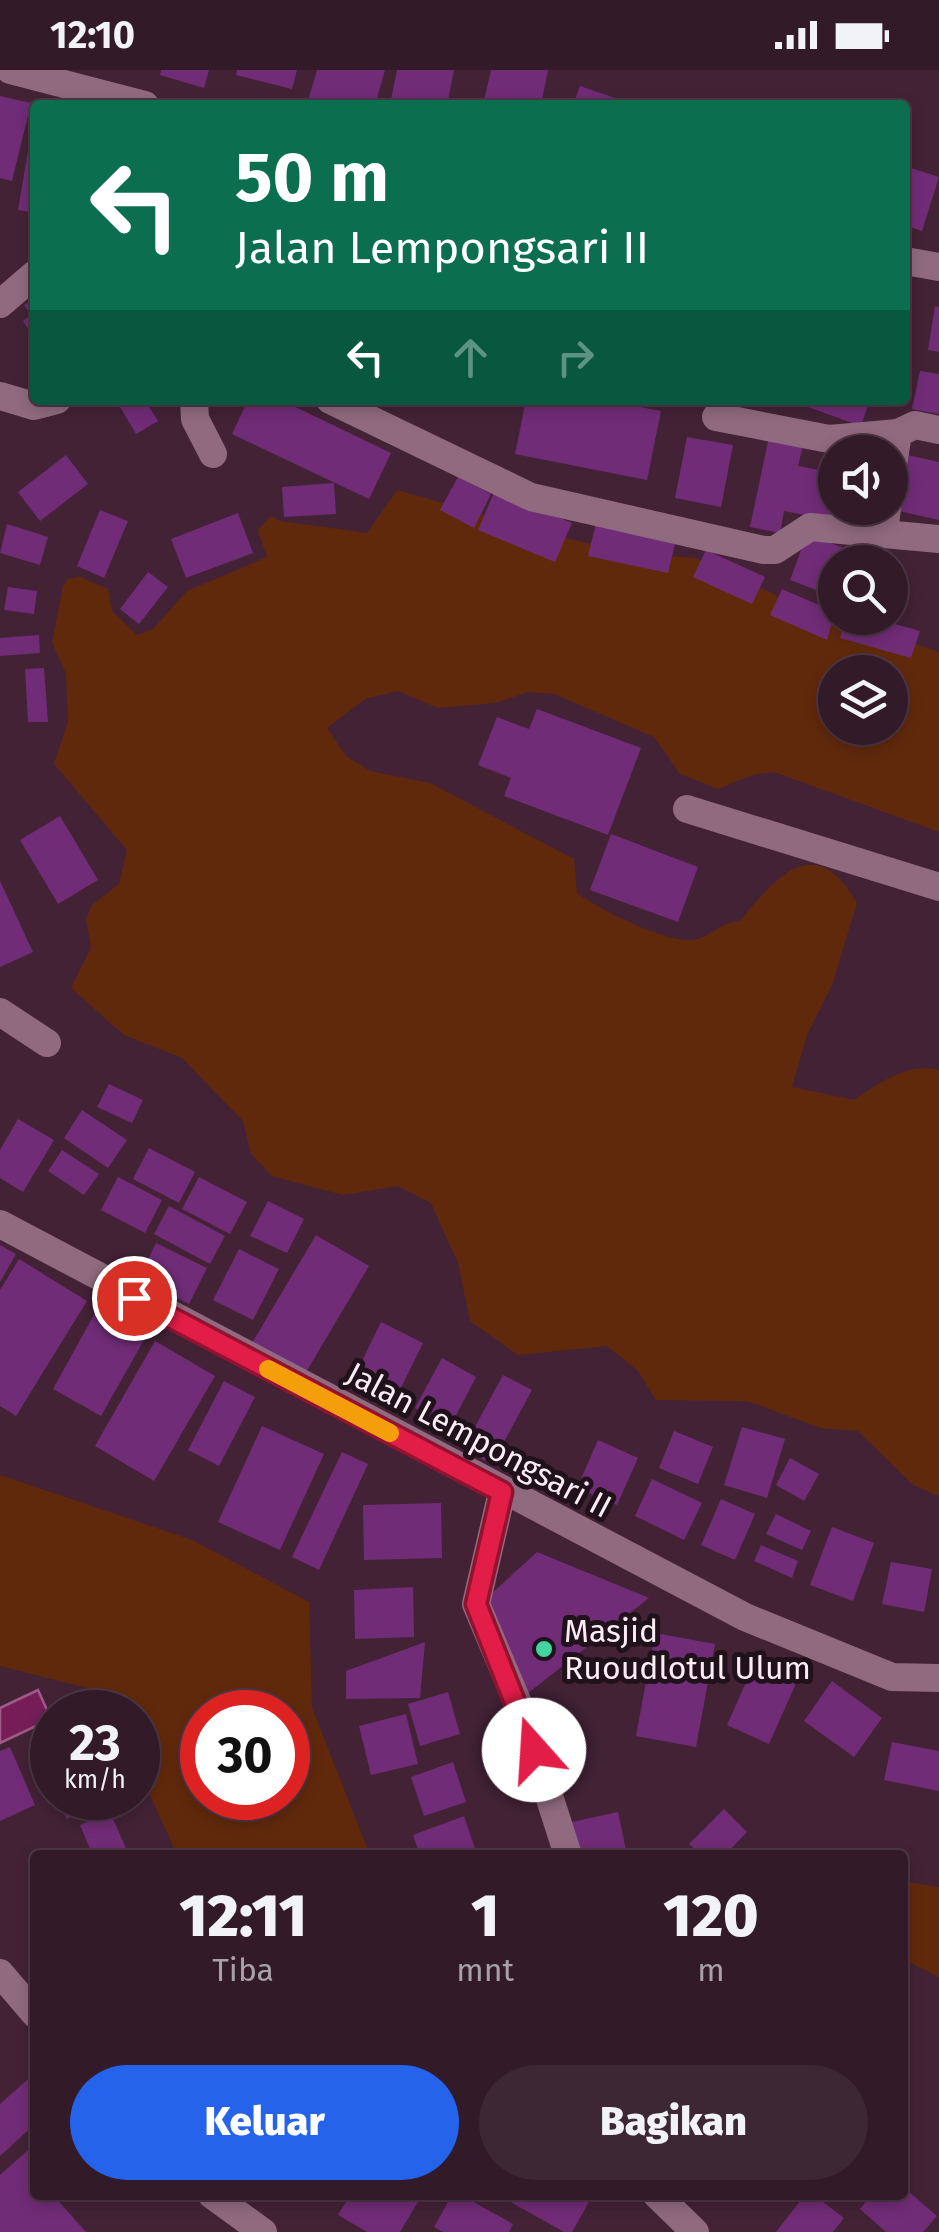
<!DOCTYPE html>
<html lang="id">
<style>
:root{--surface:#321a28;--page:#3d2734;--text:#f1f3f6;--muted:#a8a1a8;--line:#4d3845;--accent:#2563eb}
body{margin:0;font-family:"Fira Sans",sans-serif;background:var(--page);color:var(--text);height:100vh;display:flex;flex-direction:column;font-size:38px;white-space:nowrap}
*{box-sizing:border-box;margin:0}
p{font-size:32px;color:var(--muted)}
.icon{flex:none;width:55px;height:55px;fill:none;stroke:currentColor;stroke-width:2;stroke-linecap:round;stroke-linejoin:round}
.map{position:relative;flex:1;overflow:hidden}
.sheet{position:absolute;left:30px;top:1780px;width:878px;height:350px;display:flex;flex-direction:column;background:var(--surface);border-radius:10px;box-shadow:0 5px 15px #0003,0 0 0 2px var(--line)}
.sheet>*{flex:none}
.hud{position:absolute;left:30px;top:30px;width:880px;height:305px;border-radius:10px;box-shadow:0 5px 15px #0003,0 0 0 2px var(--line);background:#0b6e4f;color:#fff;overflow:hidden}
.fabs{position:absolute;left:818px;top:365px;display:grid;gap:20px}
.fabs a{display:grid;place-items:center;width:90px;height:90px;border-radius:50%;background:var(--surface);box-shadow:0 5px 15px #0003,0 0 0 2px var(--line);font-size:50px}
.speed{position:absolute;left:30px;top:1620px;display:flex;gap:20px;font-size:50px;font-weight:700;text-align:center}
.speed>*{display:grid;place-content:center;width:130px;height:130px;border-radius:50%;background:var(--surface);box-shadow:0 5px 15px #0003,0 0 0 2px var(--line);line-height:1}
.speed small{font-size:25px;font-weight:400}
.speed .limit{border:15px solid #d22;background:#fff;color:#111}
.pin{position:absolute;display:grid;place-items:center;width:85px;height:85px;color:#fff;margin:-42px;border:5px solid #fff;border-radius:50%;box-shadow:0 2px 10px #0007}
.me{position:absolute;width:110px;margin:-55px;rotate:341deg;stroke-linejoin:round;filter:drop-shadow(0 0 8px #0008)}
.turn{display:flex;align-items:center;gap:35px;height:210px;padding:0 40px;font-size:45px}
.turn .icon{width:130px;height:130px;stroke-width:2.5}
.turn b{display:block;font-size:70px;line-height:85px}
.lanes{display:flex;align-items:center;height:95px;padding:0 40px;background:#0003;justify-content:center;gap:50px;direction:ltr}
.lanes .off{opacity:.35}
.eta{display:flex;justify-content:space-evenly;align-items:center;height:170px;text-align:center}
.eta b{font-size:60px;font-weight:800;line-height:70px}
.primary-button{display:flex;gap:20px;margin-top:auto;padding:20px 40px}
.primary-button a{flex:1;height:115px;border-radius:60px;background:var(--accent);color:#fff;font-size:40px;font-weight:800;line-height:115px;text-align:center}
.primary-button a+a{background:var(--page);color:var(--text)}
.status{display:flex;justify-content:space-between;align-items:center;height:70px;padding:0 50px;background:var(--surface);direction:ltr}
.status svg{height:28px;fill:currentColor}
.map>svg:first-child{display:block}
</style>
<div class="status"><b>12:10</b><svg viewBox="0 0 49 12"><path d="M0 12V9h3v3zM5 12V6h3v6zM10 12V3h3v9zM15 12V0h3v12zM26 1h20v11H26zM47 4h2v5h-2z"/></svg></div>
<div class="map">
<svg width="939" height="2162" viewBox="0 0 939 2162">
<rect width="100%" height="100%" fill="#432236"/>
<!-- green -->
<g fill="#61290c" fill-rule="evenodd">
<path d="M 397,420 L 577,471 L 644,484 L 695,488 L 784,529 L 939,582 L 939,762 L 774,702 L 752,705 L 718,719 L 680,704 L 654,667 L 554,624 L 528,622 L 495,633 L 438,638 L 398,621 L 365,629 L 327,658 L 346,686 L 370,701 L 430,713 L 574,789 L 577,823 C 598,839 666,873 692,870 C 711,868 717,853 740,851 C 777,806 815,760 857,833 L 832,915 L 807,965 L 792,1017 L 854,1030 C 879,1013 907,992 939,1000 L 939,1426 L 913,1415 L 858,1361 L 821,1358 L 747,1331 L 656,1330 L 638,1301 L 607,1276 L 518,1285 L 470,1251 L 458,1193 L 431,1133 L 398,1116 L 343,1125 L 272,1106 L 251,1084 L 243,1051 L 182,988 L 124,965 L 71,918 L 91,878 L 86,849 L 92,835 L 119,814 L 127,780 L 54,694 L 68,652 L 66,603 L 52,573 L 63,516 L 68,509 L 80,507 L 108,519 L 112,541 L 137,565 L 153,559 L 187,521 L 267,487 L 258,460 L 271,446 L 280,451 L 367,463 ZM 835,602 L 890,602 L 890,658 L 835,658 Z"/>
<path d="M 0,1405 L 192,1470 L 309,1532 L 312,1638 L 370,1785 L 177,1785 L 138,1698 L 138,1642 L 113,1642 L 103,1622 L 0,1596 ZM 202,1642 L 288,1642 L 288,1728 L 202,1728 Z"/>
<polygon points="902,1811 939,1817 939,1907 903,1889"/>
</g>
<!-- water -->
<polygon fill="#761d58" stroke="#9f5b87" stroke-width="2.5" points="38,1620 51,1649 0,1673 0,1638"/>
<!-- building -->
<g fill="#712c77">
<polygon points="161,0 209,0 204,18 160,5"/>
<polygon points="237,0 297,0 292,19 236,5"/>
<polygon points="317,0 385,0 375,35 308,31"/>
<polygon points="397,0 454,0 447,35 390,35"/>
<polygon points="491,0 548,0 541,35 483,35"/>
<polygon points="580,16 632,34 632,35 573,35"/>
<polygon points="0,26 31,33 12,111 0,108"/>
<polygon points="33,51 35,51 35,143 18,140"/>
<polygon points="905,96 939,107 922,161 905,155"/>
<polygon points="35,229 35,270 23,251 31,245 24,235"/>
<polygon points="935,236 939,237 939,282 928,280"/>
<polygon points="920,301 939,304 939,344 912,339"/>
<polygon points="116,330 145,330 158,351 136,364"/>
<polygon points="248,330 281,330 391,383 369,429 232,364"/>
<polygon points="526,330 603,330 661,341 647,410 515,384"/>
<polygon points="788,330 870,330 861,356"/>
<polygon points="687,367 733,375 721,437 675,428"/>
<polygon points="769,367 803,374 798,396 835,403 835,438 865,438 861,456 784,441 780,463 750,457"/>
<polygon points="66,385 88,414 40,451 18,422"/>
<polygon points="907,385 939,392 939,450 894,440"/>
<polygon points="458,407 491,424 474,458 440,440"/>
<polygon points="334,413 336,444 284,447 282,417"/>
<polygon points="495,420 572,453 555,492 478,460"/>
<polygon points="100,440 128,451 104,508 77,496"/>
<polygon points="238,443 253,483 186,508 171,469"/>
<polygon points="596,453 676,470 668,503 588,486"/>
<polygon points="7,454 48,467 40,495 0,483"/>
<polygon points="807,464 854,482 850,492 835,492 835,527 790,510"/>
<polygon points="706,480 765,507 752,534 693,507"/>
<polygon points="148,502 168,517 139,554 120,539"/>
<polygon points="8,517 37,521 34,544 4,540"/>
<polygon points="782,519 835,542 827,570 770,545"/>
<polygon points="846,548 873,548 920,561 911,588 840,568"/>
<polygon points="39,565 40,583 0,586 0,568"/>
<polygon points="44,598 48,652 28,652 25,599"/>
<polygon points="537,639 641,678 608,765 504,726 511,708 478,695 497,647 529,659"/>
<polygon points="60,746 98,810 58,834 20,770"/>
<polygon points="611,764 698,797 678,852 590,820"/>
<polygon points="0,811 33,882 0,897"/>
<polygon points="109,1014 143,1030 132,1053 97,1037"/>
<polygon points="82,1040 127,1070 108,1098 64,1068"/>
<polygon points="18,1049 54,1070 23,1122 0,1108 0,1080"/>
<polygon points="149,1078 195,1102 179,1133 133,1109"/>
<polygon points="62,1080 99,1104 84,1125 48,1101"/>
<polygon points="118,1107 162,1130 145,1163 101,1140"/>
<polygon points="199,1107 247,1132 230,1164 182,1139"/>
<polygon points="268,1131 304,1149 287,1183 250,1166"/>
<polygon points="169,1136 225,1166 210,1194 154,1164"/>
<polygon points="316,1165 369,1196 305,1304 252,1273"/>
<polygon points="156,1173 207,1198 189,1234 139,1208"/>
<polygon points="0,1175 16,1184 0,1212"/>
<polygon points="239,1179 279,1199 253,1250 213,1230"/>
<polygon points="19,1189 87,1231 16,1346 0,1336 0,1220"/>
<polygon points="95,1243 144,1270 101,1346 53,1319"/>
<polygon points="381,1252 423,1273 391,1338 349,1318"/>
<polygon points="155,1271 215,1306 154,1411 95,1376"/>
<polygon points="442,1288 476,1307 450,1357 415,1338"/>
<polygon points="503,1305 532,1320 492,1394 463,1379"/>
<polygon points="224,1311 255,1327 219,1396 188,1380"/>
<polygon points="262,1356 324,1384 280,1480 218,1452"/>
<polygon points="742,1357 785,1369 767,1428 724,1415"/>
<polygon points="674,1361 713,1377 698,1414 659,1398"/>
<polygon points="598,1370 638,1388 617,1435 577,1418"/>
<polygon points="342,1382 368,1394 319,1500 292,1487"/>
<polygon points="790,1388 819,1404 804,1431 776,1415"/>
<polygon points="652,1409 702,1433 684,1470 635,1446"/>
<polygon points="721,1429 755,1444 735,1490 701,1475"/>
<polygon points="441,1433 442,1488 364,1490 363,1435"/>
<polygon points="776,1444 811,1461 802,1480 766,1464"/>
<polygon points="832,1457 874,1473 853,1531 810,1515"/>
<polygon points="761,1475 798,1491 792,1508 754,1491"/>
<polygon points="537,1482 649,1528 527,1624 480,1534"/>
<polygon points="891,1492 932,1499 924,1542 882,1534"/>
<polygon points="413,1517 414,1567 355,1569 354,1520"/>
<polygon points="655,1563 715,1574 696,1677 636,1666"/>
<polygon points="425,1572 420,1628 346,1629 346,1601"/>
<polygon points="756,1590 798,1609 769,1674 727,1655"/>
<polygon points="832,1611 882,1648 854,1687 804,1651"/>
<polygon points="448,1622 460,1664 420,1676 408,1634"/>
<polygon points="406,1644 418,1694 371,1705 359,1656"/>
<polygon points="892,1672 939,1681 939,1721 884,1710"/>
<polygon points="10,1677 35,1735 0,1751 0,1681"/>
<polygon points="52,1677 52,1722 34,1687"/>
<polygon points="453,1692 466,1732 424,1746 411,1707"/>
<polygon points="56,1728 107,1728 67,1749"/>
<polygon points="724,1739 747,1762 725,1785 701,1785 689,1774"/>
<polygon points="110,1742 129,1785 77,1785 90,1779 80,1755"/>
<polygon points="618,1742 627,1785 579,1785 572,1752"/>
<polygon points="464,1746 477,1785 420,1785 413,1765"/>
<polygon points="35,2003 35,2054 0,2086 0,2034"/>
<polygon points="35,2074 35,2125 53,2125 86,2162 0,2162 0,2105"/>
<polygon points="902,2116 937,2146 923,2162 886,2162 860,2139 871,2125 902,2125"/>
<polygon points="350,2125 422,2125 400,2162 367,2162 338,2145"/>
<polygon points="452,2125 461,2125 513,2154 509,2162 443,2162 434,2157"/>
<polygon points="498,2125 593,2125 572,2162 564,2162"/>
<polygon points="805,2125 814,2125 844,2148 833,2162 776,2162"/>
</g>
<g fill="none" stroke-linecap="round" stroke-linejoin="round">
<!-- minor -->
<g stroke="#906a7f" stroke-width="28">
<polyline points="10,0 145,35"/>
<polyline points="905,191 939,197"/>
<polyline points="0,234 35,204"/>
<polyline points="0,326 34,336 57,330"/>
<polyline points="194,330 195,349 213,384"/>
<polyline points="330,330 531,427 764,480 775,480 810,457 884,464 887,438"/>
<polyline points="716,347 829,369 898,363"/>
<polyline points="890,414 898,363 915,355 939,360"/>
<polyline points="884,464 939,469"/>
<polyline points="687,739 939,817"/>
<polyline points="0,942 47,973"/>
<polyline points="0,1154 745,1547 892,1607 939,1608"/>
<polyline points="502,1422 476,1534 523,1645 568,1785"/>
<polyline points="657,2125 695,2162"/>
</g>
<!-- tertiary -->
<g stroke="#906a7f" stroke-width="28">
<polyline points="0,1903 35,1944"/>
<polyline points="212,2125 263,2162"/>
</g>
</g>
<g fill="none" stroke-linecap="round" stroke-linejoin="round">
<defs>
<polyline id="route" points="134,1228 502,1422 476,1534 534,1680"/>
</defs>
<!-- route casing -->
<use href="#route" stroke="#92132f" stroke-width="25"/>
<!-- route -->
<use href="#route" stroke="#e11d48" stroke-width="18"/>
<!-- slow -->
<polyline stroke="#f59e0b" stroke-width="18" points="268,1299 390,1363"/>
</g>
<!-- markers -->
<circle fill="#44d49f" stroke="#20121a" stroke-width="4" cx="544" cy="1579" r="10"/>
<g text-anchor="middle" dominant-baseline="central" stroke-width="10" stroke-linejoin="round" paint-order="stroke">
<!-- street labels -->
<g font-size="32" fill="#feecf5" stroke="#20121a">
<text transform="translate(479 1370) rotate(28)">Jalan Lempongsari II</text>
</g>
<!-- poi labels -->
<g font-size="32" fill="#feecf5" stroke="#20121a" text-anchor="start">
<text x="564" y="1561">Masjid<tspan x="564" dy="37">Ruoudlotul Ulum</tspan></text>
</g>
</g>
</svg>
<div class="fabs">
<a><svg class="icon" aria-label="sound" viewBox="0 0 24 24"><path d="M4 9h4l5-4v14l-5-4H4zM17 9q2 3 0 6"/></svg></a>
<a><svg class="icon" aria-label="search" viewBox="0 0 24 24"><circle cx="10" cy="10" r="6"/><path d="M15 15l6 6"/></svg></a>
<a><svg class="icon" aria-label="layers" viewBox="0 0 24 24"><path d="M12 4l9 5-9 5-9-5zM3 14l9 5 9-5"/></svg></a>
</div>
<div class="speed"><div>23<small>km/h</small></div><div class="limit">30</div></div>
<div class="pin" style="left:134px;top:1228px;background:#d93025"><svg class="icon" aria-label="arrive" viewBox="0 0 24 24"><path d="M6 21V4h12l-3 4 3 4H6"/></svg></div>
<svg class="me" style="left:534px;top:1680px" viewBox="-20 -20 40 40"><circle r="19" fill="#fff"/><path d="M0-13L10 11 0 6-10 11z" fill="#e11d48"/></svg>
<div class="hud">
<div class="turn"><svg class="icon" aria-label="left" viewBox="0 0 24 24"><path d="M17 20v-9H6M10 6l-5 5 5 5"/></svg><div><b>50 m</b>Jalan Lempongsari II</div></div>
<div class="lanes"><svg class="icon" aria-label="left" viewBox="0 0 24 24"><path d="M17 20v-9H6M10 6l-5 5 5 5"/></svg><svg class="icon off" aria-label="ahead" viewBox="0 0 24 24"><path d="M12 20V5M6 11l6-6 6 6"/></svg><svg class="icon off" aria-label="right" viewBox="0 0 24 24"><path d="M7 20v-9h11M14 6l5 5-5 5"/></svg></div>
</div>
<section class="sheet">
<div class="eta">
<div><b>12:11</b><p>Tiba</p></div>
<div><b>1</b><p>mnt</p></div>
<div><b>120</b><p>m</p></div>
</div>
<div class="primary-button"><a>Keluar</a><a>Bagikan</a></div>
</section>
</div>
